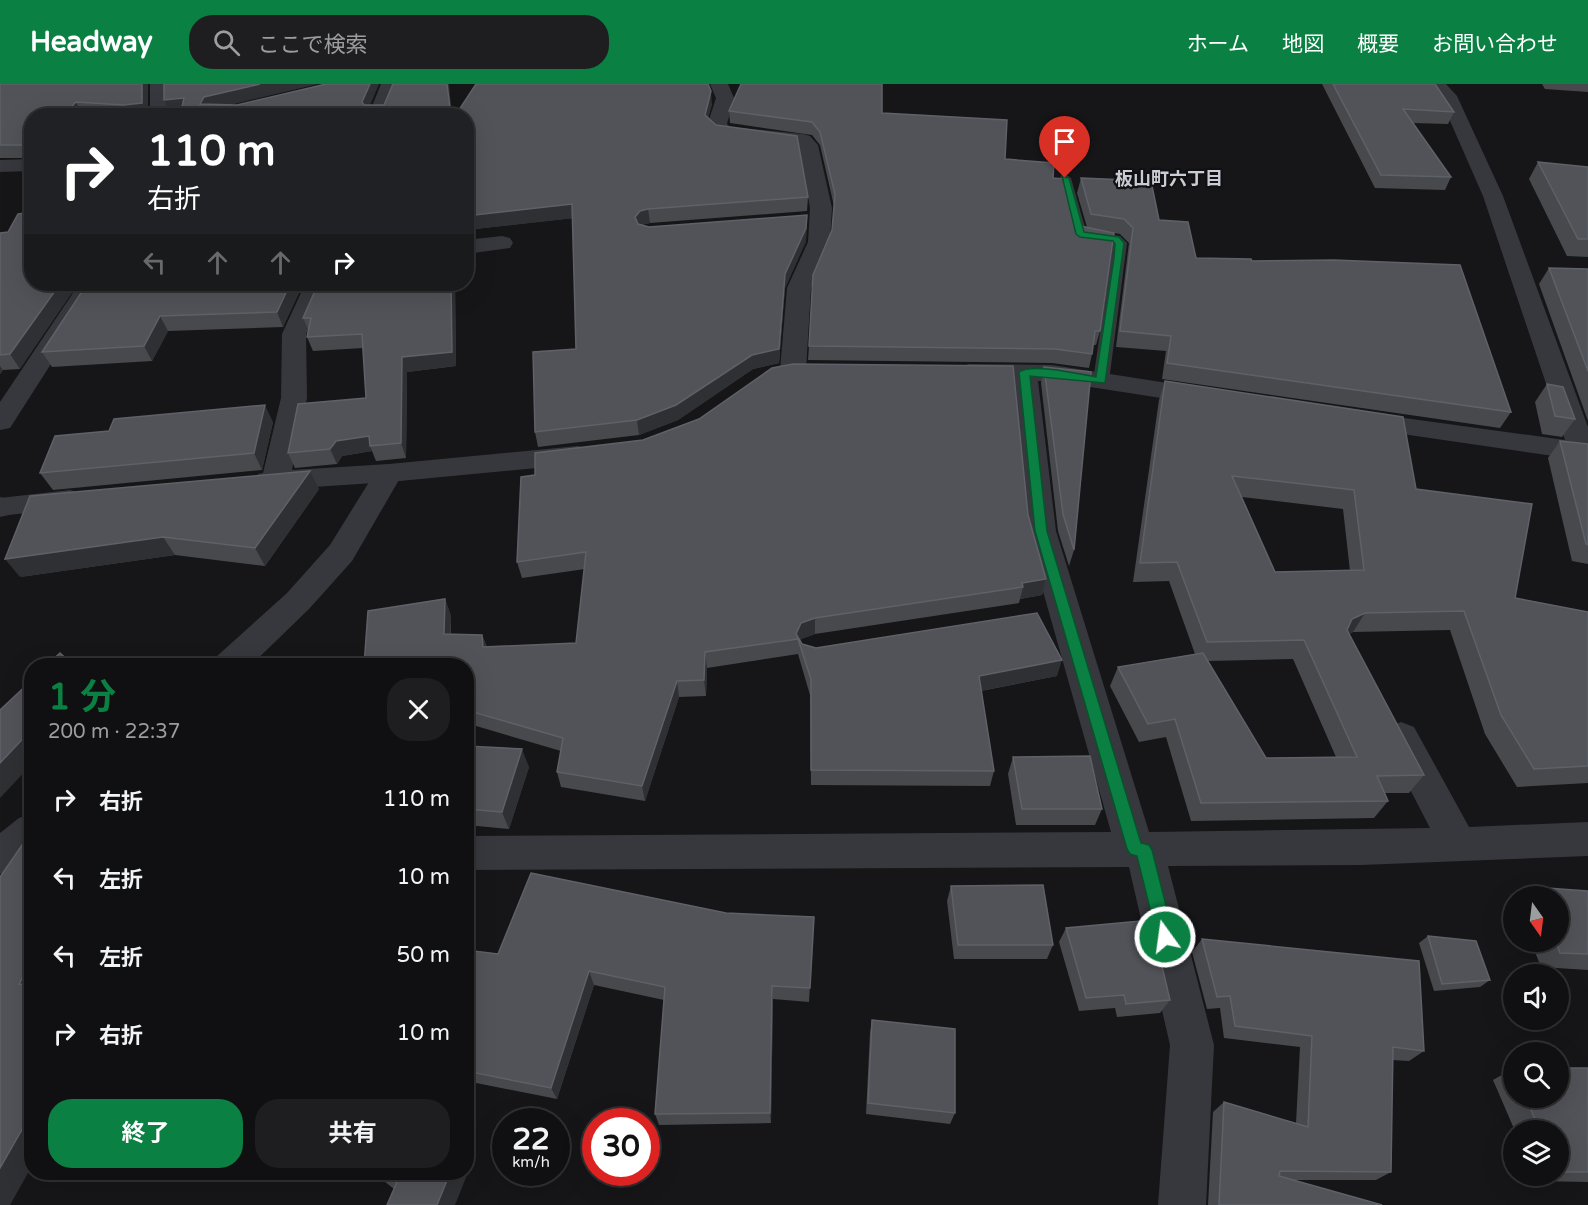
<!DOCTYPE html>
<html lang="ja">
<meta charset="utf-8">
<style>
:root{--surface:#101012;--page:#1e1e20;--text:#f1f3f6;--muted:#9c9d9f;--line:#303032;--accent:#0b8043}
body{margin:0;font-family:"Varela Round","Noto Sans JP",sans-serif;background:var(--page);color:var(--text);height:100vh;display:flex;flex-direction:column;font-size:22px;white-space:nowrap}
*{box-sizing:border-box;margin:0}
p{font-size:20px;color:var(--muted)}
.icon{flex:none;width:33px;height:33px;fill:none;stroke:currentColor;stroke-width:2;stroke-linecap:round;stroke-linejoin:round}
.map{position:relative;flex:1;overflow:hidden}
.side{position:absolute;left:24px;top:574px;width:450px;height:522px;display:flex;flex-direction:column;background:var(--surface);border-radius:24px;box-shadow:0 6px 24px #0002,0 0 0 2px var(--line)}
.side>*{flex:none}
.guide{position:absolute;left:24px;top:24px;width:450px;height:183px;border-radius:24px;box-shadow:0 6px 24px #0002,0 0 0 2px var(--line);background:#202124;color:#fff;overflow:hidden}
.needle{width:39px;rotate:166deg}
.controls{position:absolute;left:1503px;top:802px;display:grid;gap:12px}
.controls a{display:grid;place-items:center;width:66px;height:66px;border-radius:50%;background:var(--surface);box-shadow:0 6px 24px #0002,0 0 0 2px var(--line);font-size:30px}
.speed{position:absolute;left:492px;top:1024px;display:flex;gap:12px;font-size:30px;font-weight:700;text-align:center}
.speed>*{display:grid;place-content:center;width:78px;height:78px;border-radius:50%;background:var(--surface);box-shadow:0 6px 24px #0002,0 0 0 2px var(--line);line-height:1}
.speed small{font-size:15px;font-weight:400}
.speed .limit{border:9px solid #d22;background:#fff;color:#111}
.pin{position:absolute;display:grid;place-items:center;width:51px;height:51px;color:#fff;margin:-62px -26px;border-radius:50% 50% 50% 0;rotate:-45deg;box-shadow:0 0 6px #0007}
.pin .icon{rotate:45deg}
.me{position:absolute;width:66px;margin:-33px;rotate:346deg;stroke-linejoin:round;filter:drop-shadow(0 0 4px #0008)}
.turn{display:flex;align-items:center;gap:21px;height:126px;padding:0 24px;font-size:27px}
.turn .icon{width:78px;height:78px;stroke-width:2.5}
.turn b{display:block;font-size:42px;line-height:51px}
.lanes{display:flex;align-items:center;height:57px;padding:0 24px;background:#0003;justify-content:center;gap:30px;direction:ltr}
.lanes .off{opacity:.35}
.round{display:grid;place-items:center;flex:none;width:63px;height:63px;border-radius:24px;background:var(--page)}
.overview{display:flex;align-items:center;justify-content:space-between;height:102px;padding:0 24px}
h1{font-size:36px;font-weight:700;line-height:45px;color:var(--accent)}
.primary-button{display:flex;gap:12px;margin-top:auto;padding:12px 24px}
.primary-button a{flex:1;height:69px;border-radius:24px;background:var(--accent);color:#fff;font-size:24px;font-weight:700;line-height:69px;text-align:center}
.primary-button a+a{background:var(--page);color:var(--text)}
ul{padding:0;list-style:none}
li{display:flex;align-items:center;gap:18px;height:78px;padding:0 24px}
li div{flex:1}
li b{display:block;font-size:22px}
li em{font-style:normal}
header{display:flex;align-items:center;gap:36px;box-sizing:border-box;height:84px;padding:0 30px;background:var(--accent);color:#fff}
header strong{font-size:28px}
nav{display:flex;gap:33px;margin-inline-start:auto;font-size:21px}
.search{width:420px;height:54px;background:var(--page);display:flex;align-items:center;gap:15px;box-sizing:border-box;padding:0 21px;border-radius:24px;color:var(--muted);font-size:22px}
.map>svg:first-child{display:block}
</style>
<header>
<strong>Headway</strong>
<div class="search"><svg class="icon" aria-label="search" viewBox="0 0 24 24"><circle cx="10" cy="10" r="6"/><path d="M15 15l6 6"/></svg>ここで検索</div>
<nav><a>ホーム</a><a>地図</a><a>概要</a><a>お問い合わせ</a></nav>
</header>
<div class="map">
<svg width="1588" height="1121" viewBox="0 0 1588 1121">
<rect width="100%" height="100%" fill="#161618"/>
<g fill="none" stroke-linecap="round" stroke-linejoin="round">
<!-- service -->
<polygon fill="#37383d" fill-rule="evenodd" points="1065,90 1071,94 1086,147 1120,152 1127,159 1109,297 1101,302 1093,297 1113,160 1075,153 1073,150 1059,94"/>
<!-- minor -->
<g fill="#37383d" fill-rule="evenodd">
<polygon points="381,0 399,0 387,32 368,32"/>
<polygon points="710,0 728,0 734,14 727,40 730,43 803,50 810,52 818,61 832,124 830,158 811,204 806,286 802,291 793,294 784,291 780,286 787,204 808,158 810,124 799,63 725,54 718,52 707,42 716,14"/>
<polygon points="1427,0 1446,0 1457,12 1503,112 1588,343 1588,377 1361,344 1351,342 1348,336 1351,330 1361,328 1565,356 1483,112 1440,14"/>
<polygon points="32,75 32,87 0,88 0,76"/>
<polygon points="502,152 510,154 513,159 510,164 466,170 466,156"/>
<polygon points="305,200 328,200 306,250 307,314 292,386 389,380 578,362 588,365 592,371 588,377 578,380 389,398 268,406 258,404 254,397 258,390 263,389 281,314 282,250"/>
<polygon points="969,280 1052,281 1206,305 1215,307 1219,313 1215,319 1206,321 1052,297 1038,297 1056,447 1149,748 1430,744 1383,653 1388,643 1401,638 1414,643 1469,743 1588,738 1588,772 1361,781 1168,782 1214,961 1206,1121 1158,1121 1170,961 1129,783 466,786 466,752 1111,748 1026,447 1012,296 960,293 956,288 960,283"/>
<polygon points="70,406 80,409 85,416 80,423 0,432 0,414"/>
</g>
<!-- tertiary -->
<g fill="#37383d" fill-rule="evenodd">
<rect x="150" y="0" width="18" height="32"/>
<polygon points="79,200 102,200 10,344 0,346 0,318"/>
<polygon points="389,380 399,382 403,389 352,477 309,525 250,582 211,582 216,573 287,509 330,461 379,382"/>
<polygon points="0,413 13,416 18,423 13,430 0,433"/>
<polygon points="32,729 32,770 14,785 0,790 0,749 19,734"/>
</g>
</g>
<!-- wall -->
<g fill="#47494d" fill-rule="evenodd">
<polygon points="0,0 148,0 148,32 32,32 32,74 0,74"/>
<polygon points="1322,0 1435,0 1454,28 1448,40 1412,39 1451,93 1445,106 1375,104"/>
<polygon points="1542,0 1588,0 1588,8 1545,5"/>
<polygon points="712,20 708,34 808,113 807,127 650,139 641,141 649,143 807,131 806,157 785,204 779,279 753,285 678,336 639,351 538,363 535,348 576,265 573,134 466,146 466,32"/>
<polygon points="729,27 882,29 1005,75 1053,94 1076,141 1087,143 1077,109 1081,94 1159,136 1196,174 1252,177 1511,328 1500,344 1162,295 1166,267 1116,263 1129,159 1120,150 1114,149 1100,247 1096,261 1093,261 1092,270 1089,284 1052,279 808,276 809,262 832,146 834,122 820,61 812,51 730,39"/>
<polygon points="1538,78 1588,83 1588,173 1567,172 1529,95"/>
<polygon points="8,148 20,285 3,286 0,290 0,149"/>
<polygon points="1549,184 1588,185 1588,337 1539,200"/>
<polygon points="87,200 303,200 283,243 168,247 152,277 52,283 42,268"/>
<polygon points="318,200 455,200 456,282 407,288 406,374 376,377 372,367 342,372 337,380 295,384 288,369 366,314 363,264 313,267 307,253 309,247 303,234"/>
<polygon points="1044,283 1074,466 1069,482 1058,447 1041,299"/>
<path d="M 1165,297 L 1416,405 L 1515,514 L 1588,528 L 1588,699 L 1517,703 L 1485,650 L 1450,546 L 1353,548 L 1349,550 L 1424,691 L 1409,709 L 1385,709 L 1388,717 L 1374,734 L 1191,737 L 1166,653 L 1139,658 L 1110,602 L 1118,583 L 1195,570 L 1169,497 L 1133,498 L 1159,316 ZM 1242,413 L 1343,425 L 1350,487 L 1275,488 ZM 1293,575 L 1336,673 L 1266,674 L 1208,577 Z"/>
<polygon points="1547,300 1575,335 1562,353 1542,350 1535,318"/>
<polygon points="273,338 262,386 53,406 40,389 109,347"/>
<polygon points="1560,357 1588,360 1588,480 1572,477 1548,374"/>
<polygon points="521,393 1028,431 1046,495 1042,511 1020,515 1019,519 815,550 801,555 800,557 802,560 816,564 1057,592 981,607 994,687 990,702 811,701 810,611 798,570 707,584 706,612 679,613 645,717 561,703 557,688 561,667 466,639 466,582 364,582 445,515 451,532 451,550 482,551 487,563 576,559 585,485 522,494 517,478"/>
<polygon points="319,405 265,482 175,471 20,493"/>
<polygon points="466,662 529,683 509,745 466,741"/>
<polygon points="1013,673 1102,725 1095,741 1016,741 1008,690"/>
<polygon points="951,802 1053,861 1047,875 954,875 947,817"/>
<polygon points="1533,803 1588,807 1588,886 1541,883 1531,858 1558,858 1558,813 1521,813"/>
<polygon points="726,829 814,833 809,918 773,915 771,1039 659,1041 655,1030 664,916 594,901 557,1015 466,997 466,866 498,870"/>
<polygon points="1066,844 1170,916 1160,929 1117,933 1115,924 1079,927 1059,858"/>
<polygon points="1428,852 1490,896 1480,903 1434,907 1419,859"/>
<polygon points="1202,855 1424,967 1409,977 1392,976 1391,1088 1376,1096 1291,1096 1382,1121 1208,1121 1213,1028 1224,1018 1296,1039 1300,963 1224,954 1220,924 1207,925 1192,868"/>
<polygon points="872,936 955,1029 950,1040 866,1030 870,949"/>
<polygon points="1514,984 1514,1014 1558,1014 1588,984 1588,1098 1536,1097 1534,1092 1558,1092 1558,1047 1515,1047 1493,996"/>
<polygon points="475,1071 394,1105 379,1093"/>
<polygon points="92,1089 330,1089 330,1091 100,1093"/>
</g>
<!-- shaded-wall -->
<g fill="#2f3033">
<polygon points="142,0 148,0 148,32 130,32 124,21"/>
<polygon points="260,0 318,0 209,26 200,20 204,13"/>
<polygon points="370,0 379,0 366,31 362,18"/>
<polygon points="447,0 449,0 452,32 451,32"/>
<polygon points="711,7 712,20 705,44 705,31"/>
<polygon points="184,14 190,27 170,29 164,16"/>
<polygon points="76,18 83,31 82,32 62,32"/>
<polygon points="572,120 575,134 466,146 466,132"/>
<polygon points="648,125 650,139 641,141 637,147 635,133 640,127"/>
<polygon points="807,131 806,157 785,204 779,279 753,285 678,336 639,351 637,336"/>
<polygon points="60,200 78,200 20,285 10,270"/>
<polygon points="290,200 303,200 283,243 277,228"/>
<polygon points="451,200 455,200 456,282 407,288 406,374 401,359 402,273"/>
<polygon points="160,232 168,247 152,277 144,262"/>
<polygon points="0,282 3,286 0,290"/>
<polygon points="265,321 273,338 262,386 254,369"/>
<polygon points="369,352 370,362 372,367 342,372 337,380 330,365 336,357"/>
<polygon points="310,387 319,405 265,482 255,464"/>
<polygon points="163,453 175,471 20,493 5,475"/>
<polygon points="1046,495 1042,511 1020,515 1023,503 1022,499"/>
<polygon points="445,515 451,532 450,565 444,550"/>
<polygon points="1365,529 1353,548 1340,554 1352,535"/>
<polygon points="815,534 815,550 801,555 799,559 796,550 801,539"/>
<polygon points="482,551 488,567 483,563"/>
<polygon points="705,568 707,584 706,612 704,596"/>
<polygon points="1062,576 1057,592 975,608 979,592"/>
<polygon points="677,597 679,613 645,717 642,702"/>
<polygon points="32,645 32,680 0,714 0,679"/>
<polygon points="522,665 529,683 509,745 502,728"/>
<polygon points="32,878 32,909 19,900"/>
<polygon points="589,887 594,901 557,1015 551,1004"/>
<polygon points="772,902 773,915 771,1039 770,1029"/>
<polygon points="32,1028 32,1082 10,1121 0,1121 0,1084"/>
<polygon points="466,1061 475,1071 455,1121 437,1121 450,1089 466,1089"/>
</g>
<!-- building -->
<g fill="#525359" stroke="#5f6168" stroke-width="1.5" fill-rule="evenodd">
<polygon points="0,0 142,0 142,19 124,21 76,18 62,32 32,32 32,59 30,61 0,61"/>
<polygon points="164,0 260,0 204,13 200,20 237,21 326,0 370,0 362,18 364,21 384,21 393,0 447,0 451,32 180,32 184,14 164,16"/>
<polygon points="476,0 708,0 711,7 705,31 716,41 797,52 808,113 648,125 640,127 635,133 638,140 649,143 807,131 806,144 785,190 779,265 752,271 676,321 637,336 535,348 533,268 576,265 572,120 466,132 466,32 455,32"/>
<polygon points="741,0 882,0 882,29 1007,36 1005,75 1054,79 1053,94 1063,95 1076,141 1114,149 1100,247 1095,247 1092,270 1055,265 809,262 813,191 832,146 835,110 820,48 812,38 729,27"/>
<polygon points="1333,0 1435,0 1454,28 1403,25 1451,93 1381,91"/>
<polygon points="1538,78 1588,83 1588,155 1578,155"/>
<polygon points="1081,94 1151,97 1159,136 1188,138 1196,174 1251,175 1252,177 1334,176 1460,181 1511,328 1167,279 1171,252 1120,247 1133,144 1124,135 1091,130"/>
<polygon points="32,128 32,200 60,200 10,270 0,271 0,149 8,148 18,130"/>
<polygon points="1549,184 1588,185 1588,287"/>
<polygon points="87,200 290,200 277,228 160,232 144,262 42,268"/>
<polygon points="318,200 451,200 452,268 402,273 401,359 370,362 369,352 336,357 330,365 288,369 298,320 366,314 362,250 307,253 311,234 303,234"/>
<polygon points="793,280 1013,282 1028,431 1046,495 1022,499 1023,503 815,534 801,539 796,550 802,560 816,564 1037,529 1062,576 979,592 994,687 811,686 811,595 798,555 705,568 704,596 677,597 642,702 557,688 563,654 466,626 466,582 364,582 368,527 445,515 444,550 482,551 483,563 576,559 586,468 517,478 521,393 535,391 535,369 643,356 699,335 772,284"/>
<polygon points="1044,283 1091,288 1074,466 1063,430"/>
<path d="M 1165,297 L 1403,333 L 1416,405 L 1532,420 L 1515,514 L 1588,528 L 1588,682 L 1534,685 L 1501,631 L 1464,527 L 1365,529 L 1352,535 L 1347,546 L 1424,691 L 1377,692 L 1388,717 L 1201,719 L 1175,635 L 1148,640 L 1118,583 L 1203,569 L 1266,674 L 1357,673 L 1304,556 L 1207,558 L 1177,478 L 1140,479 ZM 1232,392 L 1354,406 L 1364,486 L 1275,488 Z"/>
<polygon points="1547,300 1563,303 1575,335 1555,332"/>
<polygon points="265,321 254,369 40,389 55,352 109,347 114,335"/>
<polygon points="1560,357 1588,360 1588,461 1586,460"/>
<polygon points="310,387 255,464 163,453 5,475 30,412"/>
<polygon points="60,569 74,582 46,582"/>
<polygon points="32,596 32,645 0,679 0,626"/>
<polygon points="466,662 522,665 502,728 466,725"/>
<polygon points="1090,672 1102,725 1022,725 1013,673"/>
<polygon points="29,751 32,751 32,878 19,900 32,901 32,1028 0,1084 0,793"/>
<polygon points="531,789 726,829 814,833 810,904 772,902 770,1029 655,1030 665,903 589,887 551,1004 466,987 466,866 498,870"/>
<polygon points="1043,801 1053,861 958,861 951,802"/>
<polygon points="1533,803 1588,807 1588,870 1560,869 1556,858 1558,858 1558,813 1538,813"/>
<polygon points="1151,836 1170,916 1126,920 1124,911 1086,914 1066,844"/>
<polygon points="1428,852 1476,857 1490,896 1442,900"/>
<polygon points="1202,855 1419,877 1424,967 1393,963 1391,1088 1280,1087 1279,1092 1382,1121 1219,1121 1224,1018 1308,1043 1312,952 1235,942 1230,912 1217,913"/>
<polygon points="872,936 955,945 955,1029 868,1019"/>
<polygon points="1558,984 1588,984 1588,1088 1558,1088 1558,1047 1540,1047 1526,1014 1558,1014"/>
<polygon points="381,1089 450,1089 437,1121 387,1121 397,1098 379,1093"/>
</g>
<!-- route -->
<path fill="#0b8043" stroke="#07532c" stroke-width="1.5" d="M 1062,92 L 1069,94 L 1084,148 L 1119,153 L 1124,159 L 1105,299 L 1030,292 L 1047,447 L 1141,759 L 1149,761 L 1152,766 L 1174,853 L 1171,858 L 1165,861 L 1159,858 L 1157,853 L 1137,772 L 1130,770 L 1127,765 L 1035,447 L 1019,288 C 1032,279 1079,290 1096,293 L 1114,174 L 1115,160 L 1113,157 L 1080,153 L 1076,150 Z"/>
<g text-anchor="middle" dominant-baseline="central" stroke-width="4.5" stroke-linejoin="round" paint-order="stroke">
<!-- far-neighbourhood labels -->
<g font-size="18" font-weight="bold" fill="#c9ccd4" stroke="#111113">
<text x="1169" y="95">板山町六丁目</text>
</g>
</g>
</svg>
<div class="controls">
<a><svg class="needle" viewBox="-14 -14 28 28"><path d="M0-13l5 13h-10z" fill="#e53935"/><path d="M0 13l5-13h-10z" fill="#9c9d9f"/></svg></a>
<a><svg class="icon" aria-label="sound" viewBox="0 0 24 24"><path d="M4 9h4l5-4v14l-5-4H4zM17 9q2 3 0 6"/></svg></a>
<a><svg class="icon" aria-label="search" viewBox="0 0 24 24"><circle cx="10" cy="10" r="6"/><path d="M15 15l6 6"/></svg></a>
<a><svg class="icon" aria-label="layers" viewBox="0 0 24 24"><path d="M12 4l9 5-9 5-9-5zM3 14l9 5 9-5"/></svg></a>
</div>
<div class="speed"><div>22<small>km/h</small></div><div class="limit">30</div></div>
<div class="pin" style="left:1065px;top:94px;background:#d93025"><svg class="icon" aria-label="arrive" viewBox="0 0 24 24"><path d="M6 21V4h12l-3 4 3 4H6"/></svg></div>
<svg class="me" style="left:1165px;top:853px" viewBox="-20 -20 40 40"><circle r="17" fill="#0b8043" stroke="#fff" stroke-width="3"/><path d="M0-11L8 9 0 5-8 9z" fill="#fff"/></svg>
<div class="guide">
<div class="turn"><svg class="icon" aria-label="right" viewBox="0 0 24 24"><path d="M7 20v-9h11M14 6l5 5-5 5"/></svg><div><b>110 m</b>右折</div></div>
<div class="lanes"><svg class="icon off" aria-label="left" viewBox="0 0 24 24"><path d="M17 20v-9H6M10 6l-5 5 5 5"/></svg><svg class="icon off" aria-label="ahead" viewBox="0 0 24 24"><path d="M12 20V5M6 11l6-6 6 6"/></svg><svg class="icon off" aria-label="ahead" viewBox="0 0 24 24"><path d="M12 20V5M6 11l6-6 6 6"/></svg><svg class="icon" aria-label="right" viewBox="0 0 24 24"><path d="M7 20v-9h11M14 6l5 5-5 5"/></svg></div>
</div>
<section class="side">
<div class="overview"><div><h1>1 分</h1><p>200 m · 22:37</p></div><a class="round"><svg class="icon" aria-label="close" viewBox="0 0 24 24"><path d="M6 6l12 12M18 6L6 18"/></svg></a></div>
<ul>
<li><svg class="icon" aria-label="right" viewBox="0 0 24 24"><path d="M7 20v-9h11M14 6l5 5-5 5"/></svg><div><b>右折</b></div><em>110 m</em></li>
<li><svg class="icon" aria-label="left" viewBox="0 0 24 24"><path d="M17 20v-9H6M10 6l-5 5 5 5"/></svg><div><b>左折</b></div><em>10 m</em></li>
<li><svg class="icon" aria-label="left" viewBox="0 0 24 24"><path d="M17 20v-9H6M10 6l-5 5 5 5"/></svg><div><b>左折</b></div><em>50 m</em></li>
<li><svg class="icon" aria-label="right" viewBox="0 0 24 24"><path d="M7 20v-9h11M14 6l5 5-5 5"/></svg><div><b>右折</b></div><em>10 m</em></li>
</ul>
<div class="primary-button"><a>終了</a><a>共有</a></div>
</section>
</div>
